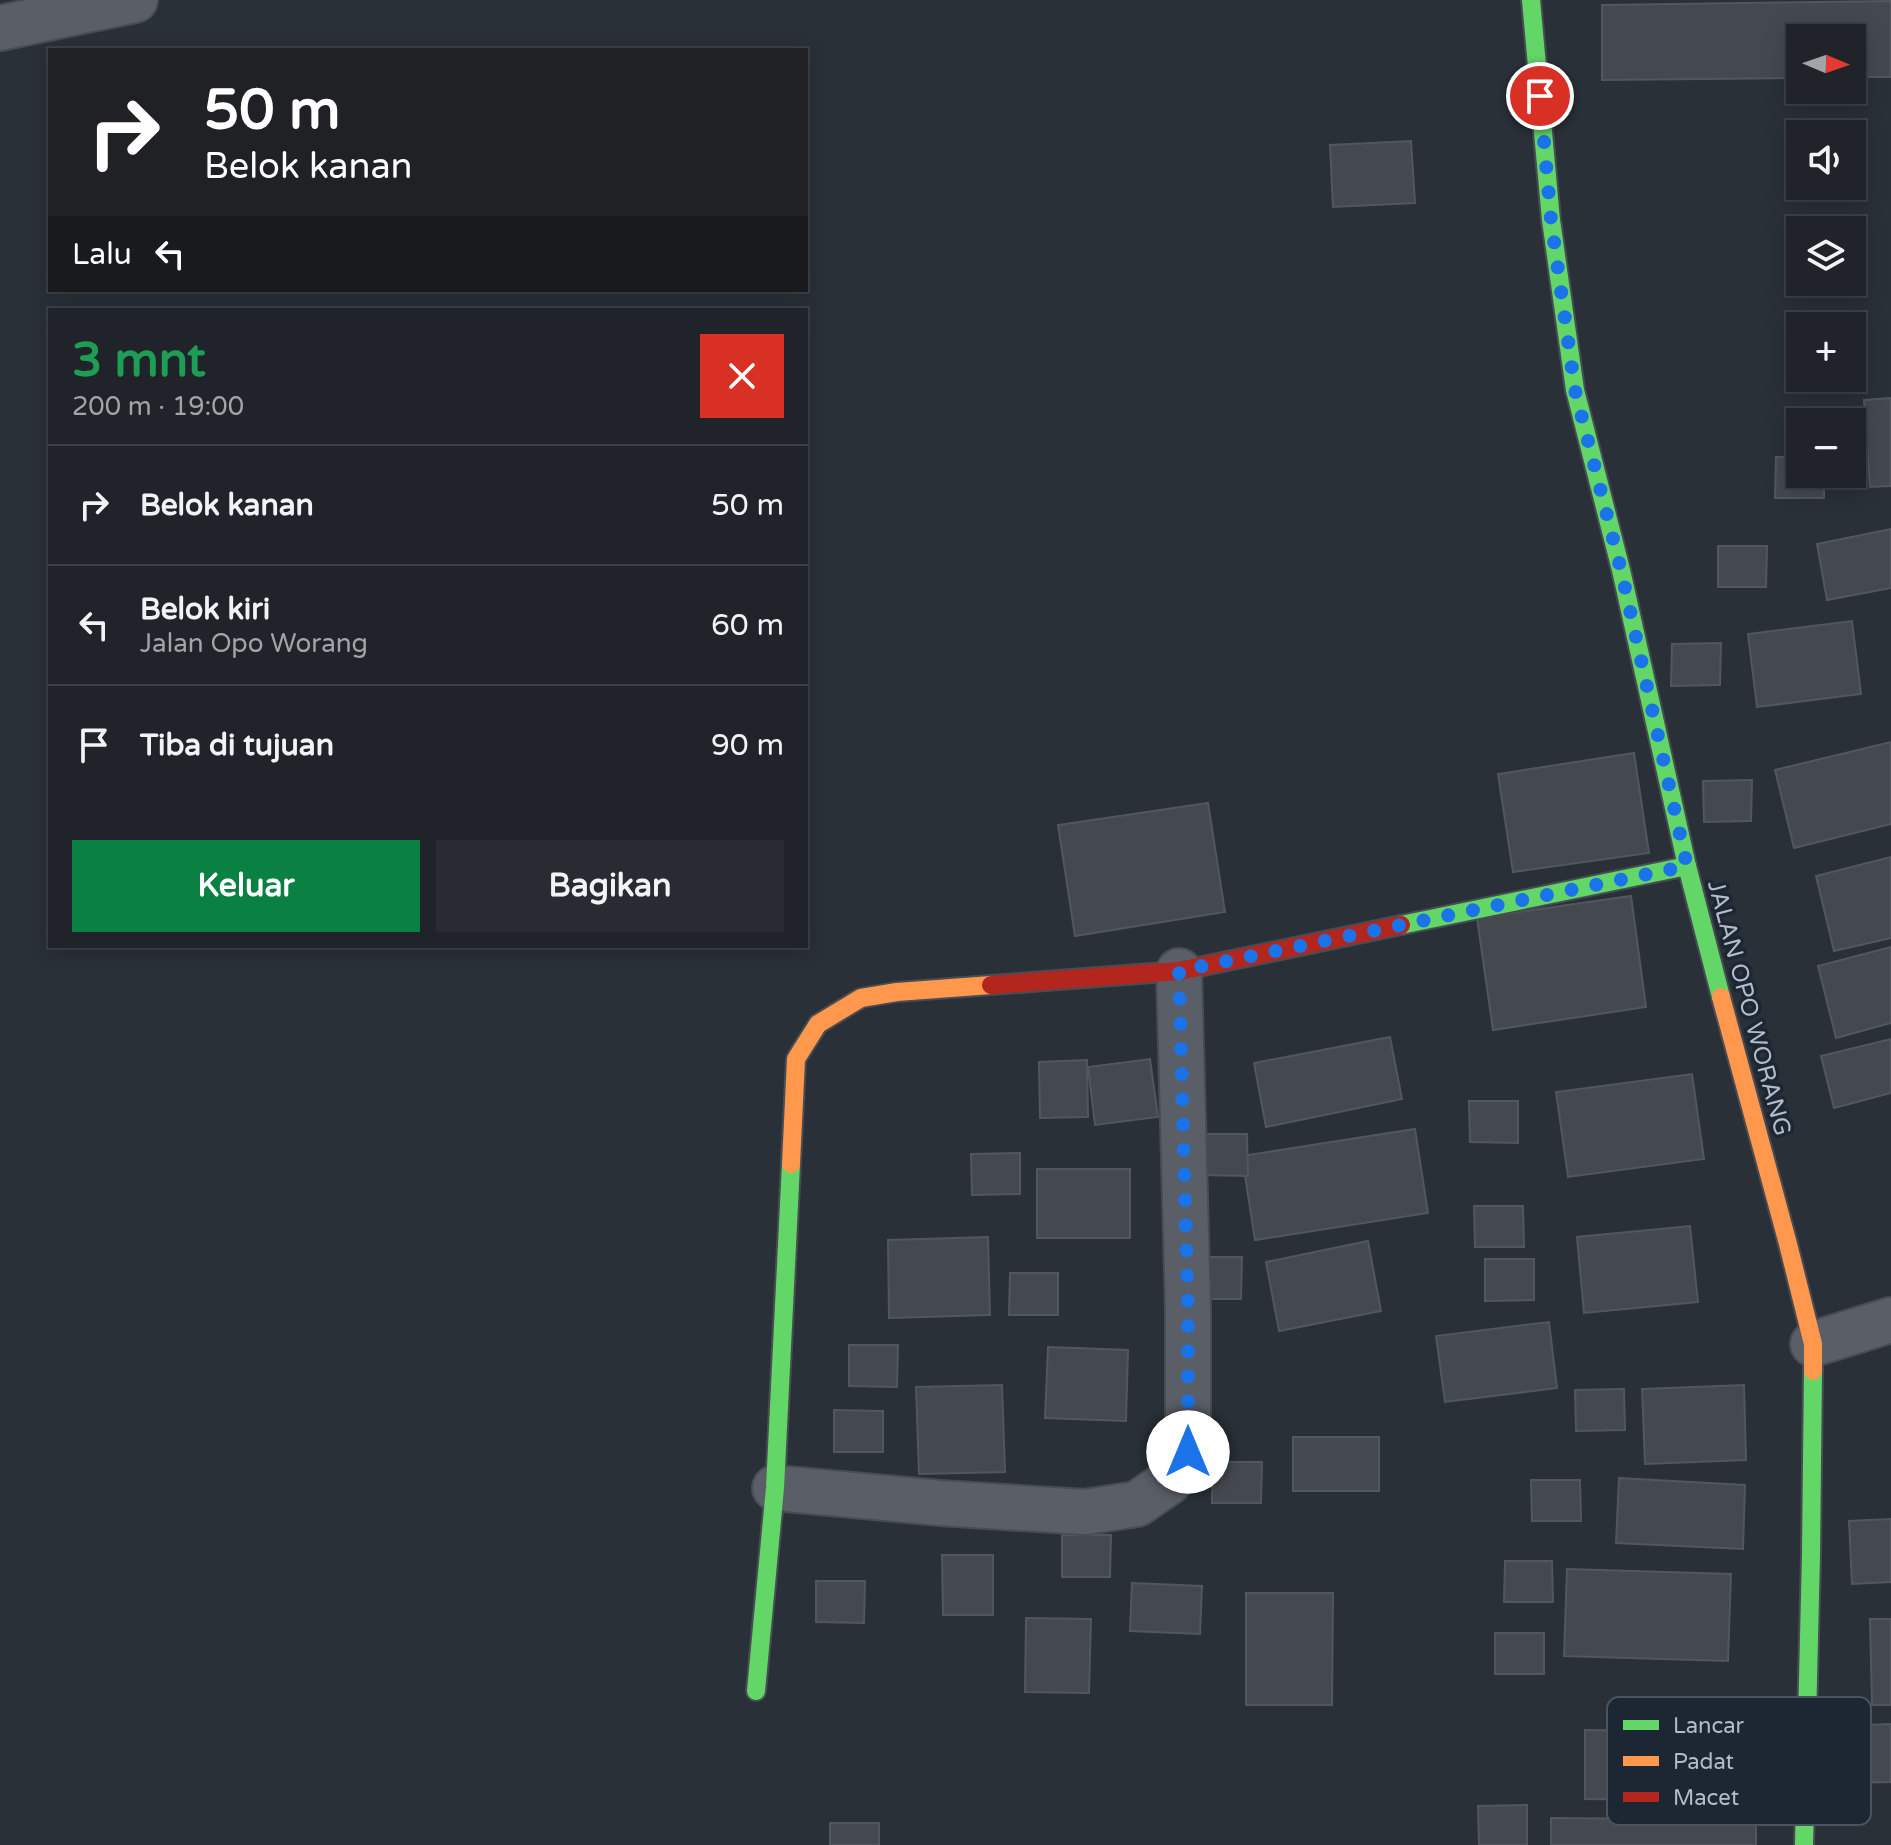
<!DOCTYPE html>
<html lang="id">
<meta charset="utf-8">
<style>
:root{--surface:#20242a;--page:#282c32;--text:#f1f3f6;--muted:#a2a4a8;--line:#3d4147;--accent:#0b8043}
body{margin:0;font-family:"Varela Round",sans-serif;background:var(--page);color:var(--text);height:100vh;display:flex;flex-direction:column;font-size:30px;white-space:nowrap}
*{box-sizing:border-box;margin:0}
p{font-size:26px;color:var(--muted)}
.icon{flex:none;width:44px;height:44px;fill:none;stroke:currentColor;stroke-width:2;stroke-linecap:round;stroke-linejoin:round}
.map{position:relative;flex:1;overflow:hidden}
.drawer{position:absolute;left:48px;top:308px;width:760px;height:640px;display:flex;flex-direction:column;background:var(--surface);border-radius:0px;box-shadow:0 4px 20px #0003,0 0 0 2px var(--line)}
.drawer>*{flex:none}
.guide{position:absolute;left:48px;top:48px;width:760px;height:244px;border-radius:0px;box-shadow:0 4px 20px #0003,0 0 0 2px var(--line);background:#202124;color:#fff;overflow:hidden}
.needle{width:52px;rotate:92deg}
.buttons{position:absolute;left:1786px;top:24px;display:grid;gap:16px}
.buttons a{display:grid;place-items:center;width:80px;height:80px;border-radius:0px;background:var(--surface);box-shadow:0 4px 20px #0003,0 0 0 2px var(--line);font-size:40px}
.pin{position:absolute;display:grid;place-items:center;width:68px;height:68px;color:#fff;margin:-34px;border:4px solid #fff;border-radius:50%;box-shadow:0 2px 8px #0007}
.me{position:absolute;width:88px;margin:-44px;rotate:0deg;stroke-linejoin:round;filter:drop-shadow(0 0 6px #0008)}
.turn{display:flex;align-items:center;gap:28px;height:168px;padding:0 24px;font-size:36px}
.turn .icon{width:104px;height:104px;stroke-width:2.5}
.turn b{display:block;font-size:56px;line-height:68px}
.then{display:flex;align-items:center;height:76px;padding:0 24px;background:#0003;gap:16px;font-size:30px}
.round{display:grid;place-items:center;flex:none;width:84px;height:84px;border-radius:0px;background:var(--page)}
.head{display:flex;align-items:center;justify-content:space-between;height:136px;padding:0 24px}
h1{font-size:48px;font-weight:700;line-height:60px;color:#1e9e55}
.primary-button{display:flex;gap:16px;margin-top:auto;padding:16px 24px}
.primary-button a{flex:1;height:92px;border-radius:0px;background:var(--accent);color:#fff;font-size:32px;font-weight:700;line-height:92px;text-align:center}
.primary-button a+a{background:var(--page);color:var(--text)}
ul{padding:0;list-style:none}
li{display:flex;align-items:center;gap:24px;height:120px;padding:0 24px;border-top:2px solid var(--line)}
li div{flex:1}
li b{display:block;font-size:30px}
li em{font-style:normal}
.map>svg:first-child{display:block}
</style>
<div class="map">
<svg width="1891" height="1845" viewBox="0 0 1891 1845">
<rect width="100%" height="100%" fill="#2a3038"/>
<!-- building -->
<g fill="#444950" stroke="#52575f" stroke-width="2">
<polygon points="1891,1 1891,77 1852,77 1852,38 1800,38 1800,78 1602,80 1602,5"/>
<polygon points="1411,141 1415,203 1333,207 1330,145"/>
<polygon points="1891,398 1891,486 1870,487 1864,400"/>
<polygon points="1776,457 1800,457 1800,474 1824,474 1824,498 1775,498"/>
<polygon points="1891,529 1891,588 1827,600 1817,544"/>
<polygon points="1718,546 1767,546 1766,587 1718,587"/>
<polygon points="1852,621 1861,694 1757,707 1748,634"/>
<polygon points="1721,643 1720,685 1671,686 1672,644"/>
<polygon points="1891,742 1891,824 1794,848 1775,770"/>
<polygon points="1634,753 1649,853 1513,872 1498,774"/>
<polygon points="1752,780 1751,821 1704,822 1703,781"/>
<polygon points="1208,803 1225,912 1075,936 1058,825"/>
<polygon points="1891,857 1891,938 1834,951 1816,876"/>
<polygon points="1631,896 1646,1007 1493,1030 1477,918"/>
<polygon points="1891,947 1891,1023 1836,1038 1818,966"/>
<polygon points="1390,1037 1402,1099 1266,1127 1254,1063"/>
<polygon points="1891,1039 1891,1093 1834,1108 1821,1056"/>
<polygon points="1150,1059 1158,1117 1095,1125 1088,1067"/>
<polygon points="1087,1060 1088,1117 1040,1118 1039,1062"/>
<polygon points="1692,1074 1704,1159 1568,1177 1556,1092"/>
<polygon points="1469,1101 1518,1101 1518,1143 1470,1142"/>
<polygon points="1415,1129 1428,1213 1255,1240 1242,1156"/>
<polygon points="1199,1134 1247,1134 1248,1176 1199,1175"/>
<polygon points="1020,1153 1020,1194 972,1195 971,1154"/>
<rect x="1037" y="1169" width="93" height="69"/>
<polygon points="1474,1206 1523,1206 1524,1247 1475,1247"/>
<polygon points="1690,1226 1698,1302 1584,1313 1577,1237"/>
<polygon points="988,1237 990,1315 889,1318 888,1240"/>
<polygon points="1368,1241 1381,1311 1279,1331 1266,1262"/>
<polygon points="1193,1257 1242,1257 1241,1299 1194,1299"/>
<polygon points="1485,1259 1534,1259 1534,1300 1485,1301"/>
<polygon points="1010,1273 1058,1273 1058,1315 1009,1315"/>
<polygon points="1549,1322 1557,1388 1445,1402 1436,1336"/>
<polygon points="849,1345 898,1345 897,1387 849,1386"/>
<polygon points="1048,1347 1128,1350 1126,1421 1045,1418"/>
<polygon points="1002,1385 1005,1472 919,1474 916,1387"/>
<polygon points="1744,1385 1746,1460 1645,1464 1642,1389"/>
<polygon points="1624,1389 1625,1430 1576,1431 1575,1390"/>
<polygon points="834,1410 883,1411 883,1452 834,1452"/>
<rect x="1293" y="1437" width="86" height="54"/>
<polygon points="1213,1462 1262,1462 1261,1503 1212,1503"/>
<polygon points="1619,1478 1745,1485 1743,1549 1616,1543"/>
<polygon points="1531,1480 1580,1480 1581,1521 1532,1521"/>
<polygon points="1891,1519 1891,1582 1852,1584 1849,1521"/>
<polygon points="1062,1535 1111,1535 1110,1577 1062,1577"/>
<polygon points="942,1555 993,1555 993,1615 943,1615"/>
<polygon points="1505,1561 1552,1561 1553,1602 1504,1602"/>
<polygon points="1567,1569 1731,1574 1728,1661 1564,1656"/>
<polygon points="816,1581 865,1581 864,1623 816,1622"/>
<polygon points="1132,1583 1202,1586 1200,1634 1130,1631"/>
<polygon points="1246,1593 1333,1593 1332,1705 1246,1705"/>
<polygon points="1026,1618 1091,1619 1089,1693 1025,1692"/>
<polygon points="1870,1619 1891,1619 1891,1705 1872,1705"/>
<rect x="1495" y="1633" width="49" height="41"/>
<polygon points="1891,1724 1891,1782 1845,1783 1843,1726"/>
<polygon points="1585,1730 1734,1732 1734,1801 1585,1799"/>
<polygon points="1527,1805 1527,1845 1479,1845 1478,1806"/>
<polygon points="1551,1818 1756,1820 1756,1845 1551,1845"/>
<rect x="830" y="1823" width="49" height="22"/>
</g>
<g fill="none" stroke-linecap="round" stroke-linejoin="round">
<defs>
<g id="street">
<polyline points="0,28 135,0"/>
<polyline points="1813,1344 1891,1320"/>
<polyline points="775,1488 940,1503 1085,1512 1137,1504 1169,1482 1188,1452 1188,1310 1179,971"/>
</g>
<g id="fast">
<polyline points="1531,0 1551,220 1575,390 1621,570 1687,866 1721,997"/>
<polyline points="1401,925 1687,866"/>
<polyline points="756,1691 775,1488 791,1164"/>
<polyline points="1804,1845 1811,1555 1813,1371"/>
</g>
<g id="slow">
<polyline points="1721,997 1788,1244 1813,1344 1813,1371"/>
<polyline points="791,1164 796,1059 818,1024 861,998 897,992 991,985"/>
</g>
<polyline id="jam" points="991,985 1179,971 1401,925"/>
</defs>
<!-- street casing -->
<use href="#street" stroke="#484c53" stroke-width="48"/>
<!-- fast casing -->
<use href="#fast" stroke="#484c53" stroke-width="22"/>
<!-- slow casing -->
<use href="#slow" stroke="#484c53" stroke-width="22"/>
<!-- jam casing -->
<use href="#jam" stroke="#484c53" stroke-width="22"/>
<!-- street -->
<use href="#street" stroke="#5a5e66" stroke-width="44"/>
<!-- fast -->
<use href="#fast" stroke="#63d668" stroke-width="18"/>
<!-- slow -->
<use href="#slow" stroke="#ff974d" stroke-width="18"/>
<!-- jam -->
<use href="#jam" stroke="#b3261e" stroke-width="18"/>
</g>
<g fill="none" stroke-linecap="round" stroke-linejoin="round">
<!-- route -->
<polyline stroke="#1a73e8" stroke-width="14" stroke-dasharray="0 25.2" points="1188,1452 1188,1310 1179,971 1687,866 1621,570 1575,390 1551,220 1540,96"/>
</g>
<g text-anchor="middle" dominant-baseline="central" stroke-width="7" stroke-linejoin="round" paint-order="stroke">
<!-- street labels -->
<g font-size="24" fill="#b4bcc9" stroke="#1d2633">
<text transform="translate(1749 1008) rotate(75)">JALAN OPO WORANG</text>
</g>
</g>
<!-- legend -->
<rect x="1607" y="1697" width="264" height="128" rx="12" fill="#1d2633" stroke="#4a5360" stroke-width="2"/>
<rect x="1623" y="1720" width="36" height="10" fill="#63d668"/>
<rect x="1623" y="1756" width="36" height="10" fill="#ff974d"/>
<rect x="1623" y="1792" width="36" height="10" fill="#b3261e"/>
<g font-size="22" fill="#b4bcc9">
<text x="1673" y="1733">Lancar</text>
<text x="1673" y="1769">Padat</text>
<text x="1673" y="1805">Macet</text>
</g>
</svg>
<div class="buttons">
<a><svg class="needle" viewBox="-14 -14 28 28"><path d="M0-13l5 13h-10z" fill="#e53935"/><path d="M0 13l5-13h-10z" fill="#a2a4a8"/></svg></a>
<a><svg class="icon" aria-label="sound" viewBox="0 0 24 24"><path d="M4 9h4l5-4v14l-5-4H4zM17 9q2 3 0 6"/></svg></a>
<a><svg class="icon" aria-label="layers" viewBox="0 0 24 24"><path d="M12 4l9 5-9 5-9-5zM3 14l9 5 9-5"/></svg></a>
<a>+</a>
<a>−</a>
</div>
<div class="pin" style="left:1540px;top:96px;background:#d93025"><svg class="icon" aria-label="arrive" viewBox="0 0 24 24"><path d="M6 21V4h12l-3 4 3 4H6"/></svg></div>
<svg class="me" style="left:1188px;top:1452px" viewBox="-20 -20 40 40"><circle r="19" fill="#fff"/><path d="M0-13L10 11 0 6-10 11z" fill="#1a73e8"/></svg>
<div class="guide">
<div class="turn"><svg class="icon" aria-label="right" viewBox="0 0 24 24"><path d="M7 20v-9h11M14 6l5 5-5 5"/></svg><div><b>50 m</b>Belok kanan</div></div>
<div class="then">Lalu<svg class="icon" aria-label="left" viewBox="0 0 24 24"><path d="M17 20v-9H6M10 6l-5 5 5 5"/></svg></div>
</div>
<section class="drawer">
<div class="head"><div><h1>3 mnt</h1><p>200 m · 19:00</p></div><a class="round" style="background:#d93025;color:#fff"><svg class="icon" aria-label="close" viewBox="0 0 24 24"><path d="M6 6l12 12M18 6L6 18"/></svg></a></div>
<ul>
<li><svg class="icon" aria-label="right" viewBox="0 0 24 24"><path d="M7 20v-9h11M14 6l5 5-5 5"/></svg><div><b>Belok kanan</b></div><em>50 m</em></li>
<li><svg class="icon" aria-label="left" viewBox="0 0 24 24"><path d="M17 20v-9H6M10 6l-5 5 5 5"/></svg><div><b>Belok kiri</b><p>Jalan Opo Worang</p></div><em>60 m</em></li>
<li><svg class="icon" aria-label="arrive" viewBox="0 0 24 24"><path d="M6 21V4h12l-3 4 3 4H6"/></svg><div><b>Tiba di tujuan</b></div><em>90 m</em></li>
</ul>
<div class="primary-button"><a>Keluar</a><a>Bagikan</a></div>
</section>
</div>
